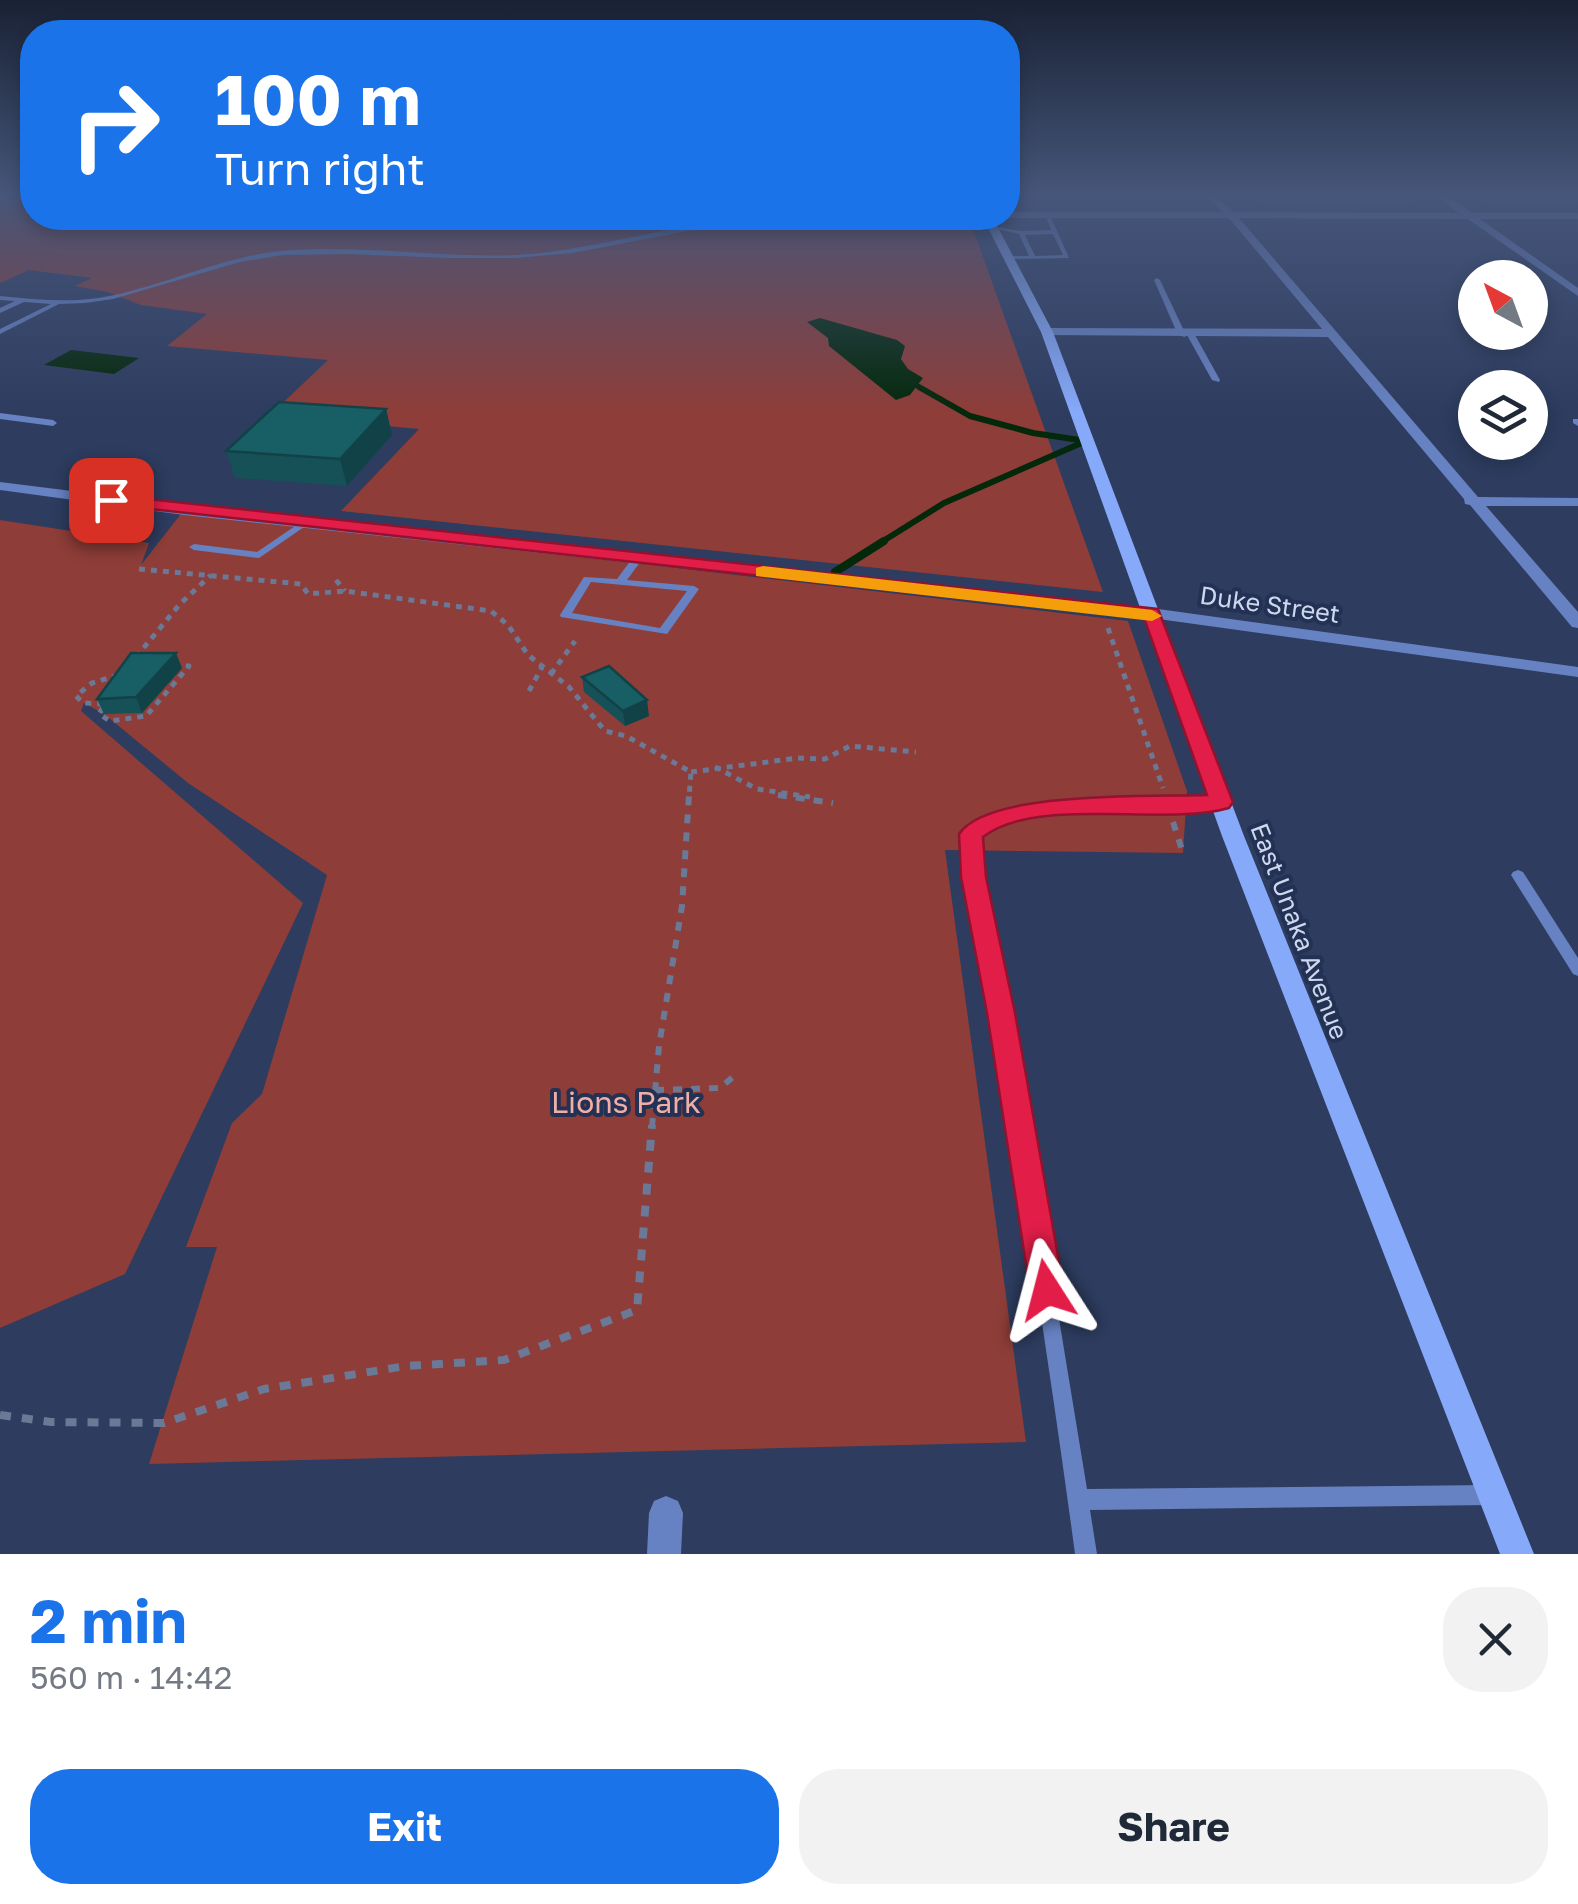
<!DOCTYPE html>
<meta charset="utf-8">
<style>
:root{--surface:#fff;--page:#f2f2f3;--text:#1f2937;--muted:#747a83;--accent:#1a73e8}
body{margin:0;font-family:"Golos Text",sans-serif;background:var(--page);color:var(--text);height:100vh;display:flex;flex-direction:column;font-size:38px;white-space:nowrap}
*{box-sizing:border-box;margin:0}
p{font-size:32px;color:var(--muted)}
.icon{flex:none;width:55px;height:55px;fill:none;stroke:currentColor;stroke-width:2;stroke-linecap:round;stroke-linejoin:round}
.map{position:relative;height:1554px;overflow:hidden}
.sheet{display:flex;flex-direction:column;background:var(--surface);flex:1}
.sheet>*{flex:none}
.banner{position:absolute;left:20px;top:20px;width:1000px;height:210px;border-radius:40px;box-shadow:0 5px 15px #0003;background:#1a73e8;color:#fff;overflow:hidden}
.needle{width:65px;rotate:319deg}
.fabs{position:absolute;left:1458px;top:260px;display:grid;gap:20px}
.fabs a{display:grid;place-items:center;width:90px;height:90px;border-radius:50%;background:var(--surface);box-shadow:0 5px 15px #0003;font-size:50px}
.pin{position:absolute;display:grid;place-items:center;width:85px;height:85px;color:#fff;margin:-42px;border-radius:20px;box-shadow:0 5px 15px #0006}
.me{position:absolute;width:110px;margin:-55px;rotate:351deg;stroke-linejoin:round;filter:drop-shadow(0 0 8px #0008)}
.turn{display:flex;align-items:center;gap:35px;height:210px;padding:0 30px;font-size:45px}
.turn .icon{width:130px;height:130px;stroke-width:2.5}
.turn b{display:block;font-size:70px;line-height:85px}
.round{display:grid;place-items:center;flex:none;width:105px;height:105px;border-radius:40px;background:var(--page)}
.head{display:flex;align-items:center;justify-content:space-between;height:170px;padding:0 30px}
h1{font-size:60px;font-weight:700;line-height:75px;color:var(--accent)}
.primary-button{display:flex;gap:20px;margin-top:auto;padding:20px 30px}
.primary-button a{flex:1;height:115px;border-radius:40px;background:var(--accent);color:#fff;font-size:40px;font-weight:700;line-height:115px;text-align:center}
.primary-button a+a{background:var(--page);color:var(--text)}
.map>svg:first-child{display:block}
</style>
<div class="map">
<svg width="1578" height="1554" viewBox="0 0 1578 1554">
<rect width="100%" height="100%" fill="#2d3c5f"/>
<!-- green -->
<g fill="#8e3d38">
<polygon points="0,196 32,196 32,218 493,218 492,225 693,225 687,218 969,218 1103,592 341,511 419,429 270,415 328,360 167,346 207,314 141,305 108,292 75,286 92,278 29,270 0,283"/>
<polygon points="184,510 1128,621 1187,791 1183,853 945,850 1026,1442 149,1464 217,1247 186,1247 232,1123 262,1094 327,875 188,783 104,714 84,703 81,711 303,903 125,1274 0,1328 0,520 149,543 141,565"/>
</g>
<!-- forest -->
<polygon fill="#c13e3a" points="493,218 687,218 694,225 491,225"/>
<!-- water -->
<g fill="#04280a">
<polygon points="820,318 897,340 905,346 901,359 908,369 923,378 910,395 896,400 829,346 828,338 807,322"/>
<polygon points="71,350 139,358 114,374 44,365"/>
</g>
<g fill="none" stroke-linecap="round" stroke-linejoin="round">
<!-- stream-far1 -->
<g stroke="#04280a" stroke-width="6">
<polyline points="919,387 970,416 1033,433 1086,441"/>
<polyline points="880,543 944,503 1086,441"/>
</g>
<!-- stream -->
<polyline stroke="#04280a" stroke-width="8" points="835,572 884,541"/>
<!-- path-far2 -->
<g stroke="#6b7896" stroke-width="5" stroke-dasharray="6 6" stroke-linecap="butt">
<polyline points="139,569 301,584 308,594 345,591 491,611 508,625 528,655 569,687 605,731 626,736 691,772 689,797"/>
<polyline points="336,580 345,591"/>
<polyline points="1108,628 1163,788"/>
<polyline points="136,657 180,604 211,575"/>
<polyline points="551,674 575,641"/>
<polyline points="118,675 92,683 76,696 83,703 105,704 99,714 110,721 146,716 189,666 177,665"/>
<polyline points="529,691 542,667"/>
<polyline points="715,767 757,789 810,797"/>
<polyline points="691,772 798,758 825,759 850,746 916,752"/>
</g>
<!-- path-far1 -->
<g stroke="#6b7896" stroke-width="6" stroke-dasharray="9 9" stroke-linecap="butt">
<polyline points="778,795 833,803"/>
<polyline points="1173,822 1183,853"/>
<polyline points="655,1090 720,1088 734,1076"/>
<polyline points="652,1127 659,1046 682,906 689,795"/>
</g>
<!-- path -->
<polyline stroke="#6b7896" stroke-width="8" stroke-dasharray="11 11" stroke-linecap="butt" points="0,1415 51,1422 164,1423 264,1389 406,1366 504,1360 637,1310 652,1125"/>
<!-- lane -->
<g fill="#6782c2" fill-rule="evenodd">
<path d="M 1045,214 L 1050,215 L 1069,258 L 1009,259 L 1008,258 L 1011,256 L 1029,256 L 1019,234 L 991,228 L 991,226 L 1021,231 L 1051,230 ZM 1053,234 L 1063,255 L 1035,256 L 1025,235 Z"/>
<path d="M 990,219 L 992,222 L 735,225 L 688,231 L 572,253 L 515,258 L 449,258 L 349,254 L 282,255 L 240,262 L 113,299 L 85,303 L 59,304 L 0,334 L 0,329 L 51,304 L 24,302 L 0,313 L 0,308 L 15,301 L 0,300 L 0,296 C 32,299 66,303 98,298 C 161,288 218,257 281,251 C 359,244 438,258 516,255 C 589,251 660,227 733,221 C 763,219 793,221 823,220 C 879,220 934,220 990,219 Z"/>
<polygon points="1157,278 1160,280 1186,335 1185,337 1178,335 1154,280"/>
<polygon points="1188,333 1195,335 1220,380 1219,382 1212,380 1187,335"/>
<polygon points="0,413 53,420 57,423 53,426 0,419"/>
<polygon points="1573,419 1578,419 1578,426 1573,423"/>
<polygon points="304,520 307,521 307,525 259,558 194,550 189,547 194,544 257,552"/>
<path d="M 638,555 L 643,558 L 627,580 L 694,586 L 699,589 L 667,634 L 561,617 L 560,615 L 584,577 L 617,579 L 634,556 ZM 591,582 L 687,591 L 660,628 L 572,613 Z"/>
<path d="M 1221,799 L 1227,803 L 1226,806 L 1034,814 L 993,824 L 977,837 L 984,889 L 1015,1051 L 1087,1489 L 1491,1485 L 1498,1488 L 1501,1495 L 1498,1502 L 1491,1505 L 1090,1510 L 1097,1554 L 1075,1554 C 1053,1389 1027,1224 1001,1059 C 988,984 971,911 963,835 L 984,817 L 1034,806 Z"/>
<polygon points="1518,870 1523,872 1578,958 1578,976 1573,974 1511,875 1513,872"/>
</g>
<!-- street -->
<g fill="#6782c2" fill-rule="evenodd">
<polygon points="1205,196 1215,196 1234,212 1459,213 1437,196 1448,196 1472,213 1578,213 1578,219 1480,219 1578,288 1578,296 1468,219 1239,218 1478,497 1578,498 1578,506 1486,506 1578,612 1578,628 1572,627 1470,505 1465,504 1464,499 1328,337 1043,335 1041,332 1047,328 1322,329 1229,218 1006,218 1008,212 1223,212"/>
<polygon points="0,482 184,505 1151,608 1578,667 1578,677 1151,618 184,515 0,490"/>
<polygon points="666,1496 678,1501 683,1513 681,1554 647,1554 649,1513 654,1501"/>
</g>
<!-- secondary -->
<polygon fill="#86a9fa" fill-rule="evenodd" points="983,218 993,218 1053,332 1244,836 1534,1554 1500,1554 1222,836 1041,332"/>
</g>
<!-- wall -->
<g fill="#155157">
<polygon points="1251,196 1415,196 1412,205 1263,205"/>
<polygon points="1477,196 1578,196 1578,204 1488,204"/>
<polygon points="386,409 392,435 347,486 235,478 226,451"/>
<polygon points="182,668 142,713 104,714 97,699"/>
<polygon points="582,677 649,716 625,726 584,692"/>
</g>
<!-- shaded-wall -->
<g fill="#114247">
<polygon points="386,409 392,435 347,486 340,459"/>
<polygon points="176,653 182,668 142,713 136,697"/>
<polygon points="647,700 649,716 625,726 623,711"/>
</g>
<!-- building -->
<g fill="#185e65" stroke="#114247" stroke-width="2.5">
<polygon points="279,402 386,409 340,459 226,451"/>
<polygon points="131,653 176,653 136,697 97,699"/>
<polygon points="609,666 647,700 623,711 582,677"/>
</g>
<!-- sky -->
<linearGradient id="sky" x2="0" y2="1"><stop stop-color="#192134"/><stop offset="0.47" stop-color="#46567a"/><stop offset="1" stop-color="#46567a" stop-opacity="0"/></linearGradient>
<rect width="1578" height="413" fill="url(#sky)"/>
<!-- route -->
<path fill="#e11d48" stroke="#92132f" stroke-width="2.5" d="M 111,495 L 1158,609 L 1233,802 L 1229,808 C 1162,827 1038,795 983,837 L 986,877 L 1015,1013 L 1064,1290 L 1059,1302 L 1047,1307 L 1035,1302 L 1030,1290 L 987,1013 L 961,877 L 959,834 C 988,790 1153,797 1207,795 L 1144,618 L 105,504 L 105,497 Z"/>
<!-- slow -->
<polygon fill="#f59e0b" points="763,566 1152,610 1162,616 1152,621 756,576 756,568"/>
<g text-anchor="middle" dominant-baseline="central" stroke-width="8" stroke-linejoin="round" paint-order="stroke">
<!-- street labels -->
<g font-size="25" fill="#cdd7ed" stroke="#233154">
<text transform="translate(1270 604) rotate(8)">Duke Street</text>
<text transform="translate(1300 931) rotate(69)">East Unaka Avenue</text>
</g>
<!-- near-park labels -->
<g font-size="30" fill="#f0aea6" stroke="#233154">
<text x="626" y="1102">Lions Park</text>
</g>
</g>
</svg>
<div class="fabs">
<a><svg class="needle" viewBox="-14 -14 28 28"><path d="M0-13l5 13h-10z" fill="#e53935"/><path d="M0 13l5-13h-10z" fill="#747a83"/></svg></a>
<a><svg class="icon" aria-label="layers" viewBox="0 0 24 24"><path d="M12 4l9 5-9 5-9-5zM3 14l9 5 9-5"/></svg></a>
</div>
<div class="pin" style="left:111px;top:500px;background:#d93025"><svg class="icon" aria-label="arrive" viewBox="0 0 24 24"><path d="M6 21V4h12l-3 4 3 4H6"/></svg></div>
<svg class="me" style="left:1047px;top:1290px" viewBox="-20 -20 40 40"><path d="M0-17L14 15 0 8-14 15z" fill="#e11d48" stroke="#fff" stroke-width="4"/></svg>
<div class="banner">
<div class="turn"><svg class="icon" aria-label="right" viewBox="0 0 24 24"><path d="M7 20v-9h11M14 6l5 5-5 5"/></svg><div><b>100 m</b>Turn right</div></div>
</div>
</div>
<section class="sheet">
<div class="head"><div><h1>2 min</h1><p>560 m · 14:42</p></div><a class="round"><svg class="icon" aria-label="close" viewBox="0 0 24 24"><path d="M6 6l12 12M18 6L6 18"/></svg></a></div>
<div class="primary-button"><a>Exit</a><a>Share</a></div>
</section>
